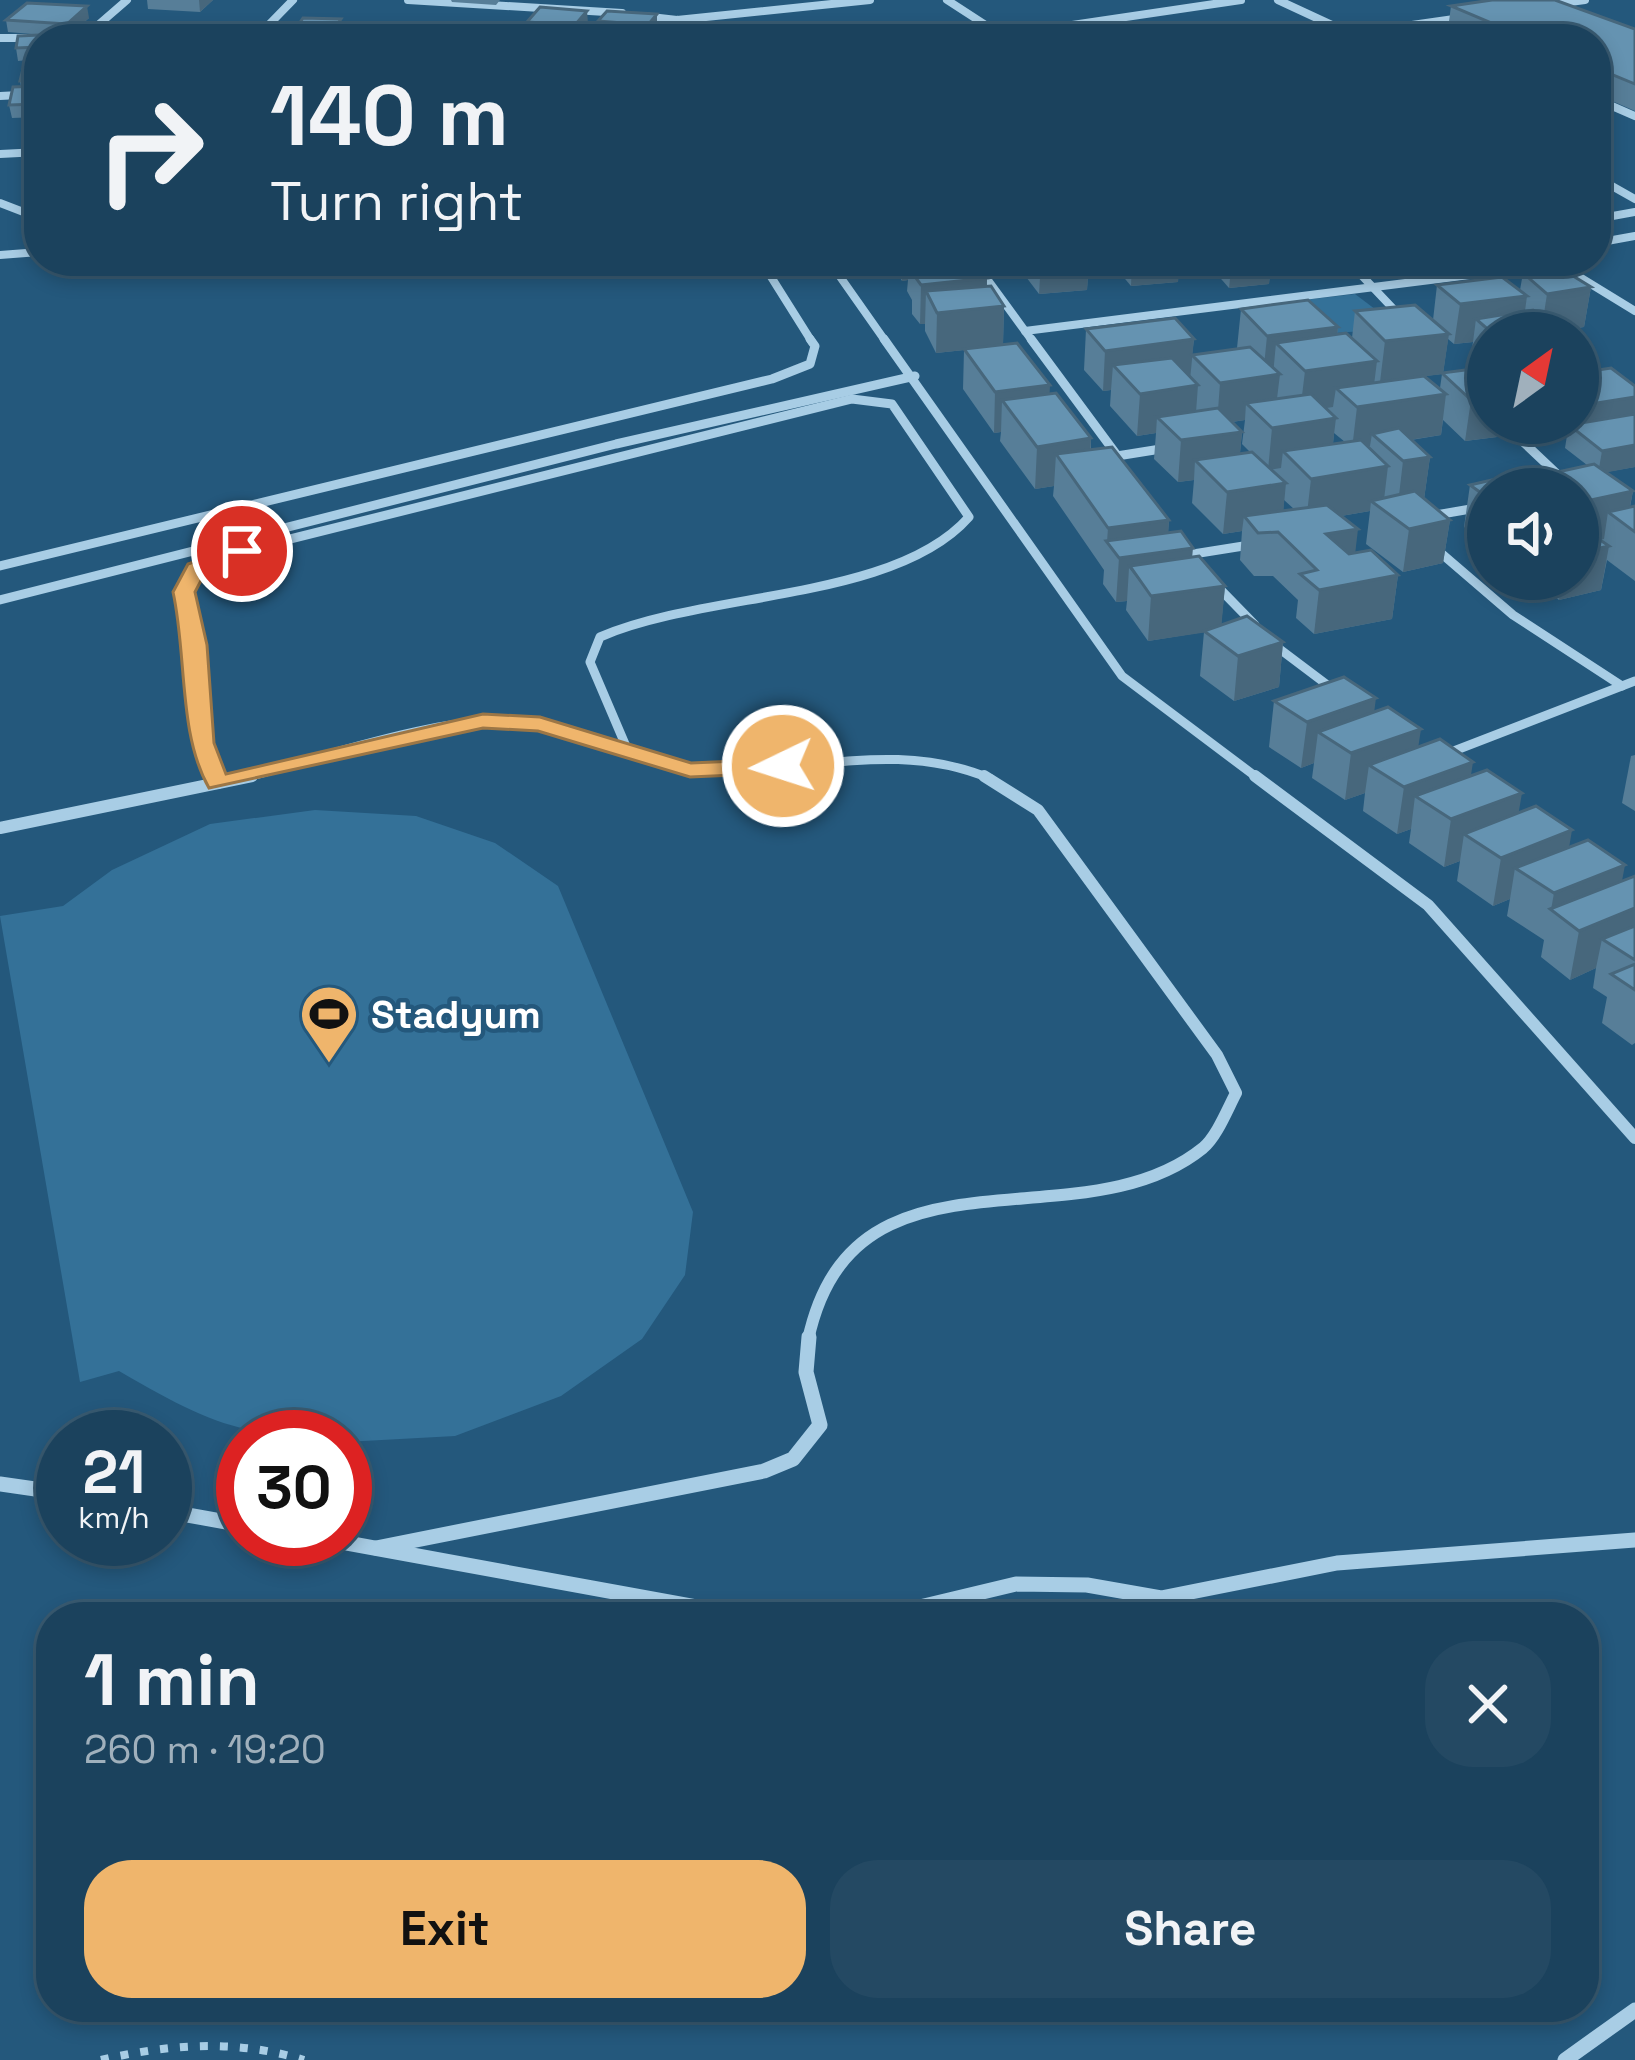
<!DOCTYPE html>
<meta charset="utf-8">
<style>
:root{--surface:#1b425d;--page:#244963;--text:#f1f3f6;--muted:#a0b0bc;--line:#395b72;--accent:#efb56c}
body{margin:0;font-family:"Space Grotesk",sans-serif;background:var(--page);color:var(--text);height:100vh;display:flex;flex-direction:column;font-size:45px;white-space:nowrap}
*{box-sizing:border-box;margin:0}
p{font-size:39px;color:var(--muted)}
.icon{flex:none;width:66px;height:66px;fill:none;stroke:currentColor;stroke-width:2;stroke-linecap:round;stroke-linejoin:round}
.map{position:relative;flex:1;overflow:hidden}
.panel{position:absolute;left:36px;top:1602px;width:1563px;height:420px;display:flex;flex-direction:column;background:var(--surface);border-radius:48px;box-shadow:0 6px 18px #0003,0 0 0 3px var(--line)}
.panel>*{flex:none}
.guide{position:absolute;left:24px;top:24px;width:1587px;height:252px;border-radius:48px;box-shadow:0 6px 18px #0003,0 0 0 3px var(--line);background:#1b425d;color:var(--text);overflow:hidden}
.needle{width:78px;rotate:33deg}
.tools{position:absolute;left:1467px;top:312px;display:grid;gap:24px}
.tools a{display:grid;place-items:center;width:132px;height:132px;border-radius:50%;background:var(--surface);box-shadow:0 6px 18px #0003,0 0 0 3px var(--line);font-size:60px}
.speed{position:absolute;left:36px;top:1410px;display:flex;gap:24px;font-size:60px;font-weight:700;text-align:center}
.speed>*{display:grid;place-content:center;width:156px;height:156px;border-radius:50%;background:var(--surface);box-shadow:0 6px 18px #0003,0 0 0 3px var(--line);line-height:1}
.speed small{font-size:30px;font-weight:400}
.speed .limit{border:18px solid #d22;background:#fff;color:#111}
.pin{position:absolute;display:grid;place-items:center;width:102px;height:102px;color:#fff;margin:-51px;border:6px solid #fff;border-radius:50%;box-shadow:0 3px 12px #0007}
.me{position:absolute;width:132px;margin:-66px;rotate:266deg;stroke-linejoin:round;filter:drop-shadow(0 0 9px #0008)}
.turn{display:flex;align-items:center;gap:42px;height:252px;padding:0 48px;font-size:54px}
.turn .icon{width:156px;height:156px;stroke-width:2.5}
.turn b{display:block;font-size:84px;line-height:102px}
.round{display:grid;place-items:center;flex:none;width:126px;height:126px;border-radius:48px;background:var(--page)}
.head{display:flex;align-items:center;justify-content:space-between;height:204px;padding:0 48px}
h1{font-size:72px;font-weight:600;line-height:90px}
.action{display:flex;gap:24px;margin-top:auto;padding:24px 48px}
.action a{flex:1;height:138px;border-radius:48px;background:var(--accent);color:#111;font-size:48px;font-weight:600;line-height:138px;text-align:center}
.action a+a{background:var(--page);color:var(--text)}
.map>svg:first-child{display:block}
</style>
<div class="map">
<svg width="1635" height="2060" viewBox="0 0 1635 2060">
<rect width="100%" height="100%" fill="#24587c"/>
<!-- green -->
<g fill="#347198">
<polygon points="1355,294 1400,328 1260,339 1244,307"/>
<path d="M 315,810 L 416,816 L 495,843 L 558,886 L 693,1212 L 685,1275 L 642,1339 L 561,1396 L 455,1436 L 345,1442 L 345,1437 C 238,1437 209,1423 119,1371 L 80,1382 L 0,916 L 63,906 L 112,870 L 210,824 Z"/>
</g>
<g fill="none" stroke-linecap="round" stroke-linejoin="round">
<!-- path -->
<path stroke="#a8cde5" stroke-width="8" stroke-dasharray="8 12" stroke-linecap="butt" d="M 101,2060 C 169,2044 236,2039 304,2060"/>
<!-- minor-far3 -->
<g stroke="#a8cde5" stroke-width="8">
<polyline points="408,0 622,13"/>
<polyline points="947,0 1001,35"/>
<polyline points="1278,0 1349,33"/>
<polyline points="1547,5 1585,0"/>
<polyline points="642,16 677,20 870,0"/>
<polyline points="677,20 685,39"/>
<polyline points="1427,25 1460,39"/>
<polyline points="0,38 29,38"/>
<polyline points="82,39 127,0"/>
<polyline points="255,39 293,0"/>
<polyline points="977,39 1241,0"/>
<polyline points="1314,39 1461,18"/>
<polyline points="0,96 39,94"/>
<polyline points="1596,99 1635,116"/>
<polyline points="0,154 39,152"/>
<polyline points="1596,177 1635,199"/>
<polyline points="0,203 39,218"/>
<polyline points="1596,219 1635,212"/>
<polyline points="1596,243 1635,236"/>
<polyline points="0,255 39,252"/>
<polyline points="761,261 812,342"/>
<polyline points="829,261 886,342"/>
<polyline points="974,261 1033,342"/>
<polyline points="1348,261 1401,317"/>
<polyline points="1555,262 1635,311"/>
<polyline points="1025,331 1557,264"/>
</g>
<!-- minor-far2 -->
<g stroke="#a8cde5" stroke-width="9">
<polyline points="884,339 1122,676 1259,779"/>
<polyline points="1031,339 1119,458"/>
<polyline points="1503,423 1573,489"/>
<polyline points="1117,456 1167,448"/>
<polyline points="1430,516 1488,506"/>
<polyline points="1435,548 1513,615 1622,686"/>
<polyline points="1187,555 1256,544"/>
<polyline points="0,566 772,379 810,364 815,346 810,339"/>
<polyline points="1215,584 1255,625"/>
<polyline points="0,600 616,444 915,376"/>
<polyline points="1273,644 1338,693"/>
<polyline points="1446,754 1635,681"/>
<path d="M 216,779 L 202,743 L 196,645 L 184,593 L 196,569 L 242,551 L 852,399 L 892,404 L 969,517 C 895,601 706,591 600,637 L 590,662 L 628,751"/>
<path d="M 239,779 C 322,759 453,709 535,723 C 595,732 649,769 711,771 C 809,773 897,739 991,779"/>
</g>
<!-- minor-far1 -->
<g stroke="#a8cde5" stroke-width="12">
<polyline points="215,776 218,783"/>
<polyline points="1255,776 1428,905 1635,1138"/>
<polyline points="0,828 252,776"/>
<path d="M 808,1340 C 853,1130 1080,1248 1203,1148 C 1217,1136 1227,1110 1236,1093 L 1217,1055 L 1038,810 L 984,776"/>
</g>
<!-- minor -->
<g stroke="#a8cde5" stroke-width="15">
<polyline points="0,1484 63,1493"/>
<polyline points="165,1511 243,1525"/>
<polyline points="325,1539 751,1617"/>
<polyline points="376,1548 764,1471 793,1459 820,1425 806,1372 809,1337"/>
<polyline points="878,1617 1016,1584 1087,1585 1161,1598 1337,1563 1635,1540"/>
<polyline points="1565,2060 1635,2010"/>
</g>
</g>
<!-- wall -->
<g fill="#577e98" fill-rule="evenodd">
<polygon points="147,0 213,0 200,12 148,9"/>
<polygon points="451,0 500,0 496,5 452,2"/>
<polygon points="1451,6 1635,29 1635,111 1596,94 1596,39 1470,39 1448,29"/>
<polygon points="89,18 72,33 84,33 85,39 39,39 39,59 18,61 16,48 43,35 8,32 6,20"/>
<polygon points="598,21 657,27 649,38 599,34"/>
<polygon points="527,22 588,23 575,38 527,34"/>
<polygon points="39,68 39,117 12,118 9,105 21,87 20,81"/>
<polygon points="889,261 974,261 987,278 987,286 1004,306 1003,344 1091,438 1091,450 1169,520 1168,533 1192,557 1225,586 1221,625 1283,642 1279,687 1234,701 1200,676 1204,632 1148,641 1126,610 1127,601 1116,602 1103,584 1104,570 1053,496 1054,486 1035,489 1000,441 1001,432 994,433 963,389 964,350 936,353 925,331 925,324 920,324 912,314 912,300 907,291 908,280 902,281"/>
<polygon points="1014,261 1089,261 1087,290 1039,294"/>
<polygon points="1110,261 1179,261 1178,282 1131,286"/>
<polygon points="1209,261 1271,261 1269,284 1229,288 1208,264"/>
<path d="M 1523,273 L 1591,287 L 1584,327 L 1558,331 L 1560,333 L 1488,333 L 1488,423 L 1505,436 L 1465,441 L 1443,420 L 1441,435 L 1411,440 L 1430,457 L 1424,499 L 1450,520 L 1443,563 L 1403,572 L 1366,544 L 1370,511 L 1341,516 L 1355,553 L 1398,575 L 1392,619 L 1314,634 L 1296,618 L 1298,600 L 1273,576 L 1254,576 L 1240,560 L 1242,531 L 1223,534 L 1192,503 L 1194,480 L 1178,482 L 1154,459 L 1156,433 L 1137,436 L 1110,406 L 1111,390 L 1103,391 L 1084,370 L 1086,329 L 1194,339 L 1192,355 L 1237,348 L 1241,309 L 1338,327 L 1337,335 L 1352,338 L 1355,311 L 1433,320 L 1437,285 L 1520,290 ZM 1448,339 L 1454,344 L 1473,342 L 1470,359 L 1480,368 L 1443,373 ZM 1442,374 L 1440,388 L 1425,376 ZM 1245,420 L 1242,444 L 1250,452 L 1240,453 L 1242,432 L 1232,422 ZM 1334,433 L 1345,442 L 1333,444 ZM 1284,500 L 1294,509 L 1283,511 Z"/>
<polygon points="1635,386 1635,467 1606,472 1633,491 1630,507 1635,506 1635,581 1607,560 1601,590 1559,600 1530,579 1578,579 1578,489 1551,489 1553,473 1587,465 1565,448 1568,429 1550,432 1538,423 1578,423"/>
<polygon points="1470,485 1488,489 1488,546 1464,527"/>
<polygon points="1274,701 1418,747 1471,776 1518,813 1622,881 1635,876 1635,1043 1632,1045 1602,1023 1607,997 1593,988 1596,968 1570,980 1541,957 1544,940 1507,916 1510,899 1493,906 1457,881 1460,861 1444,867 1409,843 1411,829 1397,834 1363,811 1365,793 1345,800 1312,778 1314,763 1301,768 1269,747"/>
<polygon points="1635,755 1635,811 1622,803 1631,756"/>
</g>
<!-- shaded-wall -->
<g fill="#47677c">
<polygon points="199,0 213,0 200,12"/>
<polygon points="87,6 89,18 68,36 67,24"/>
<polygon points="587,11 588,23 575,38 575,25"/>
<polygon points="657,14 657,27 649,38 648,25"/>
<polygon points="341,19 342,32 337,39 328,39"/>
<polygon points="902,261 908,261 908,280 902,281"/>
<polygon points="1041,261 1089,261 1087,290 1039,294"/>
<polygon points="1132,261 1179,261 1178,282 1131,286"/>
<polygon points="1232,261 1271,261 1269,284 1229,288"/>
<polygon points="987,278 986,308 1004,306 1003,346 936,353 937,313 926,291 925,324 920,324 921,285"/>
<polygon points="1591,287 1584,327 1541,333 1547,294"/>
<polygon points="1527,296 1522,333 1476,319 1473,342 1454,344 1460,304"/>
<polygon points="1338,327 1334,367 1377,361 1372,401 1336,388 1333,407 1300,412 1305,371 1276,343 1273,375 1263,376 1267,336"/>
<polygon points="1449,334 1443,374 1380,382 1385,341"/>
<polygon points="1194,339 1190,380 1113,365 1111,390 1103,391 1105,351"/>
<polygon points="1280,374 1275,415 1246,403 1245,420 1217,424 1220,383"/>
<polygon points="1050,385 1048,426 1002,400 1001,432 994,433 995,392"/>
<polygon points="1198,385 1195,426 1157,417 1156,433 1137,436 1140,394"/>
<polygon points="1446,394 1441,435 1383,444 1372,434 1370,446 1352,449 1357,407"/>
<polygon points="1488,397 1488,423 1507,423 1505,436 1465,441 1471,400"/>
<polygon points="1635,397 1635,418 1569,425 1568,429 1550,432 1552,423 1578,423 1578,406"/>
<polygon points="1336,418 1331,459 1283,451 1281,468 1268,470 1272,428"/>
<polygon points="1242,432 1238,474 1195,460 1194,480 1178,482 1181,440"/>
<polygon points="1091,438 1089,480 1056,454 1054,486 1035,489 1037,447"/>
<polygon points="1635,445 1635,467 1598,474 1602,451"/>
<polygon points="1430,457 1424,499 1398,504 1403,461"/>
<polygon points="1388,466 1383,508 1371,501 1370,511 1306,522 1311,479"/>
<polygon points="1286,483 1282,525 1244,516 1242,531 1223,534 1227,492"/>
<polygon points="1633,491 1626,525 1608,512 1604,539 1584,543 1591,500"/>
<polygon points="1169,520 1167,551 1193,548 1189,591 1225,586 1221,630 1148,641 1151,596 1129,568 1127,601 1116,602 1119,558 1107,542 1108,528"/>
<polygon points="1450,520 1443,563 1403,572 1409,529"/>
<polygon points="1358,529 1353,572 1326,534"/>
<polygon points="1609,546 1601,590 1559,600 1563,579 1578,579 1578,553"/>
<polygon points="1398,575 1392,619 1314,634 1319,590"/>
<polygon points="1283,642 1279,687 1234,701 1238,656"/>
<polygon points="1376,698 1370,744 1318,732 1314,763 1301,768 1307,722"/>
<polygon points="1421,729 1414,775 1369,765 1365,793 1345,800 1351,753"/>
<polygon points="1473,762 1466,808 1415,796 1411,829 1397,834 1404,787"/>
<polygon points="1522,793 1514,840 1464,834 1460,861 1444,867 1451,819"/>
<polygon points="1572,830 1564,878 1515,868 1510,899 1493,906 1501,858"/>
<polygon points="1625,865 1616,913 1551,910 1554,893"/>
<polygon points="1635,908 1635,952 1602,939 1596,968 1570,980 1579,931"/>
</g>
<!-- building -->
<g fill="#6593b1" stroke="#47677c" stroke-width="3">
<polygon points="1492,0 1555,0 1635,29 1635,84 1596,68 1596,39 1529,39 1451,6"/>
<polygon points="27,3 87,6 67,24 6,20"/>
<polygon points="540,7 587,11 575,25 527,22"/>
<polygon points="607,11 657,14 648,25 598,21"/>
<polygon points="303,18 341,19 328,38 290,37"/>
<polygon points="353,28 415,31 409,39 343,39"/>
<polygon points="479,29 500,31 493,39 470,39"/>
<polygon points="84,33 84,39 39,39 39,47 16,48 18,36"/>
<polygon points="521,35 570,39 517,39"/>
<polygon points="39,68 39,80 20,81 23,69"/>
<polygon points="39,86 39,104 9,105 13,87"/>
<polygon points="913,261 974,261 987,278 921,285 913,274 920,274"/>
<polygon points="1560,268 1591,287 1547,294 1523,273"/>
<polygon points="1502,277 1527,296 1460,304 1437,285"/>
<polygon points="991,286 1004,306 937,313 926,291"/>
<polygon points="1308,300 1338,327 1267,336 1241,309"/>
<polygon points="1415,305 1449,334 1385,341 1355,311"/>
<polygon points="1533,310 1560,333 1492,333 1476,319"/>
<polygon points="1175,318 1194,339 1105,351 1086,329"/>
<polygon points="1346,333 1377,361 1305,371 1276,343"/>
<polygon points="1017,343 1050,385 995,392 964,349"/>
<polygon points="1250,347 1280,374 1220,383 1192,355"/>
<polygon points="1172,358 1198,385 1140,394 1113,365"/>
<polygon points="1480,368 1488,374 1488,397 1471,400 1442,373"/>
<polygon points="1611,368 1635,386 1635,397 1578,406 1578,373"/>
<polygon points="1424,376 1446,394 1357,407 1336,388"/>
<polygon points="1056,393 1091,438 1037,447 1002,400"/>
<polygon points="1311,394 1336,418 1272,428 1246,403"/>
<polygon points="1218,408 1242,432 1181,440 1157,417"/>
<polygon points="1635,414 1635,445 1602,451 1569,425"/>
<polygon points="1399,428 1430,457 1403,461 1372,434"/>
<polygon points="1361,440 1388,466 1311,479 1283,451"/>
<polygon points="1112,447 1169,520 1108,528 1056,454"/>
<polygon points="1252,452 1286,483 1227,492 1195,460"/>
<polygon points="1594,464 1633,491 1591,500 1553,473"/>
<polygon points="1513,475 1533,489 1488,489 1488,498 1470,485"/>
<polygon points="1415,491 1450,520 1409,529 1371,501"/>
<polygon points="1327,505 1358,529 1326,534 1349,554 1371,550 1398,575 1319,590 1300,574 1317,570 1278,532 1258,533 1244,516"/>
<polygon points="1635,506 1635,532 1608,512"/>
<polygon points="1578,525 1609,546 1578,553"/>
<polygon points="1181,531 1193,548 1119,558 1106,541"/>
<polygon points="1199,556 1225,586 1151,596 1130,566"/>
<polygon points="1247,616 1283,642 1238,656 1204,631"/>
<polygon points="1344,677 1376,698 1307,722 1274,701"/>
<polygon points="1388,707 1421,729 1351,753 1318,732"/>
<polygon points="1440,739 1473,762 1404,787 1369,765"/>
<polygon points="1487,770 1522,793 1451,819 1415,796"/>
<polygon points="1536,806 1572,830 1501,858 1464,834"/>
<polygon points="1588,840 1625,865 1554,893 1515,868"/>
<polygon points="1635,876 1635,908 1579,931 1550,909"/>
<polygon points="1635,926 1635,960 1602,939"/>
<polygon points="1635,964 1635,990 1611,974"/>
</g>
<!-- route -->
<path fill="#efb56c" stroke="#9b7646" stroke-width="3" d="M 242,545 L 253,551 L 250,556 L 205,573 L 195,592 L 207,645 L 214,743 L 226,774 L 483,714 L 540,717 L 691,763 L 783,759 L 795,766 L 783,773 L 690,777 L 538,731 L 483,728 L 209,788 C 178,734 187,655 173,592 L 188,564 Z"/>
<!-- icons -->
<defs>
<symbol id="stadium-pin" viewBox="-11 -11 22 30"><path d="M0 17L-7.5 6A9.5 9.5 0 1 1 7.5 6Z" fill="#efb56c" stroke="#24587c"/><path d="M0-5a6.5 5 0 1 0 0 10a6.5 5 0 1 0 0-10ZM-3.5-1.8h7v3.6h-7Z" fill="#111"/></symbol>
</defs>
<g fill-rule="evenodd">
<use href="#stadium-pin" x="296" y="981" width="66" height="90"/>
</g>
<g text-anchor="middle" dominant-baseline="central" stroke-width="9" stroke-linejoin="round" paint-order="stroke">
<!-- poi labels -->
<g font-size="39" font-weight="bold" fill="#fff" stroke="#24587c" text-anchor="start">
<text x="371" y="1014">Stadyum</text>
</g>
</g>
</svg>
<div class="tools">
<a><svg class="needle" viewBox="-14 -14 28 28"><path d="M0-13l5 13h-10z" fill="#e53935"/><path d="M0 13l5-13h-10z" fill="#a0b0bc"/></svg></a>
<a><svg class="icon" aria-label="sound" viewBox="0 0 24 24"><path d="M4 9h4l5-4v14l-5-4H4zM17 9q2 3 0 6"/></svg></a>
</div>
<div class="speed"><div>21<small>km/h</small></div><div class="limit">30</div></div>
<div class="pin" style="left:242px;top:551px;background:#d93025"><svg class="icon" aria-label="arrive" viewBox="0 0 24 24"><path d="M6 21V4h12l-3 4 3 4H6"/></svg></div>
<svg class="me" style="left:783px;top:766px" viewBox="-20 -20 40 40"><circle r="17" fill="#efb56c" stroke="#fff" stroke-width="3"/><path d="M0-11L8 9 0 5-8 9z" fill="#fff"/></svg>
<div class="guide">
<div class="turn"><svg class="icon" aria-label="right" viewBox="0 0 24 24"><path d="M7 20v-9h11M14 6l5 5-5 5"/></svg><div><b>140 m</b>Turn right</div></div>
</div>
<section class="panel">
<div class="head"><div><h1>1 min</h1><p>260 m · 19:20</p></div><a class="round"><svg class="icon" aria-label="close" viewBox="0 0 24 24"><path d="M6 6l12 12M18 6L6 18"/></svg></a></div>
<div class="action"><a>Exit</a><a>Share</a></div>
</section>
</div>
